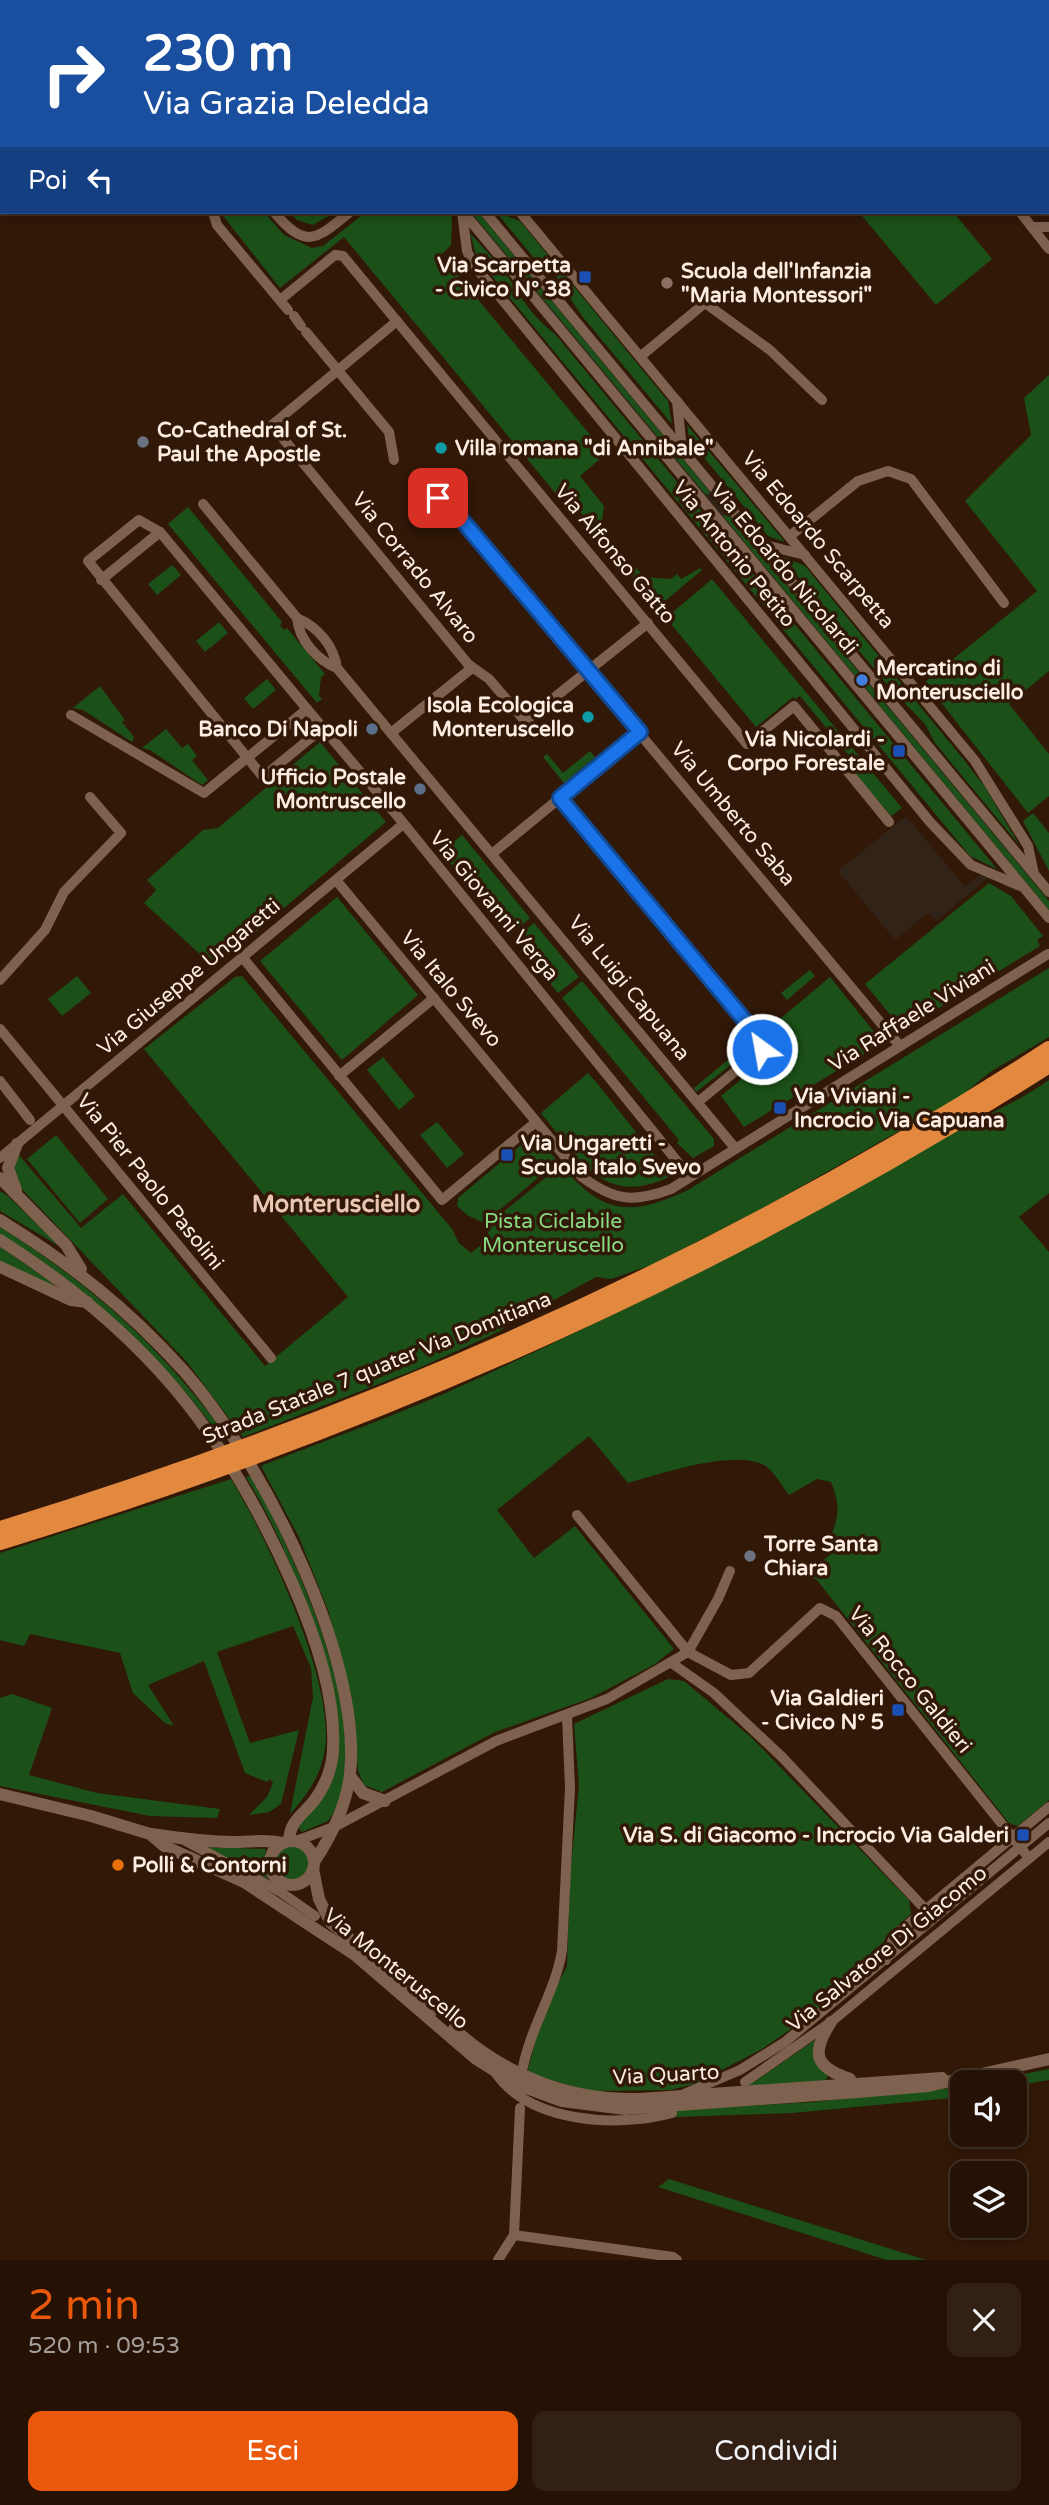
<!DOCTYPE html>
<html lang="it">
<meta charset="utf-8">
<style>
:root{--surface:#251205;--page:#312013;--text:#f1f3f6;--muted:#a39e9a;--line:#423227;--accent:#ea580c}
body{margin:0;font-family:"Varela Round",sans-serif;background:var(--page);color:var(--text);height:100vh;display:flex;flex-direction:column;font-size:26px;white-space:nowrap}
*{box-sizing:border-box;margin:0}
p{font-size:23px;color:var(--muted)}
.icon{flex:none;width:38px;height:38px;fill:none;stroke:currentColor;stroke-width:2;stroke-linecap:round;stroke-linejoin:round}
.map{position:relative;height:2260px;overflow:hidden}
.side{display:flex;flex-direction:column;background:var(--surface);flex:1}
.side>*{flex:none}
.hud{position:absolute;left:0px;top:0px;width:1050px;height:214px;box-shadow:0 4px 10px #0003,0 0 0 2px var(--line);background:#1a4fa0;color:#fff;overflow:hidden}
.controls{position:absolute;left:950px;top:2070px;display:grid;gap:14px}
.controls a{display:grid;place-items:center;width:77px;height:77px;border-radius:14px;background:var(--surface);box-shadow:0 4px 10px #0003,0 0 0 2px var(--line);font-size:35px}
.pin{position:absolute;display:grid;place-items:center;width:60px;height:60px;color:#fff;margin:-30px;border-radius:14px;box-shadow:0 4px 10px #0006}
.me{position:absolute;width:77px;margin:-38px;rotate:328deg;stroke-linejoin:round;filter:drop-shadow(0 0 5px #0008)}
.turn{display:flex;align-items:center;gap:24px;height:147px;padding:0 28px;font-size:32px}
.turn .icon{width:91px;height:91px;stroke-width:2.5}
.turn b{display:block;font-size:49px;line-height:60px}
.then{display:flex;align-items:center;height:66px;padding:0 28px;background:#0003;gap:14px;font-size:26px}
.round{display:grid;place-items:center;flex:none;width:74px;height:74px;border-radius:14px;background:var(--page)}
.overview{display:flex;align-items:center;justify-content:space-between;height:119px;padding:0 28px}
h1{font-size:42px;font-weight:600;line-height:52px;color:var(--accent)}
.action{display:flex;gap:14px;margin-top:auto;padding:14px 28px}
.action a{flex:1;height:80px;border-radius:14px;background:var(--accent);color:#fff;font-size:28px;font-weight:600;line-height:80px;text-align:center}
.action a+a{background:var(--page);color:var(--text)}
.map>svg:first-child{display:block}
</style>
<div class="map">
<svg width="1049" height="2260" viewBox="0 0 1049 2260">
<rect width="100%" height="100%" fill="#311807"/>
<!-- commercial -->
<polygon fill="#322318" points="463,212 485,212 1034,875 1015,891 989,877 936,921 928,913 895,940 838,871 906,816 965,887 987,869 1001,873 1006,869"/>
<!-- green -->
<g fill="#1b5118">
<polygon points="220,212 264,212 284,235 312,248 323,246 366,212 447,212 452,218 451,245 441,255 606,454 580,476 604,506 600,536 562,490 556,494 344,237 280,288"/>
<polygon points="290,212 335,212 313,225 297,220"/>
<polygon points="471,212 478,212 710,492 708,494 706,495"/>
<polygon points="496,212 520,221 668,401 672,424 582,316 556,276 534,258"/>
<polygon points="859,212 953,212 992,259 936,305"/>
<path d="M 470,233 C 483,248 499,263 510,280 C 524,302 534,318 555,334 L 997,869 L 970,856 L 477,258 Z"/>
<polygon points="1049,375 1049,671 1009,704 1049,754 1049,796 1028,813 925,682 1037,591 965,501 1031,435 1024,398"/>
<polygon points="687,425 785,542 768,536 689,439"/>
<polygon points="188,507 282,622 280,625 284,630 287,628 325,674 321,677 319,696 322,699 317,703 168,524"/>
<polygon points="727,513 1049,901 1049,910 723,516"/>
<polygon points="781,556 805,566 964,760 985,787 1020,846 935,743 925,724 890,688"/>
<polygon points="620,561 631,562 644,577 671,579 677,574 681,579 700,568 702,570 658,607"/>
<polygon points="172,565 181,575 157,595 148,584"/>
<polygon points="712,579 902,808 891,816 847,764 852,759 800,696 795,699 793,697 756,727 666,618"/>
<polygon points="219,622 228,633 205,652 196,641"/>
<polygon points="267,679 276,690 253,709 244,698"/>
<polygon points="100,686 125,720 122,722 134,737 132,742 83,710 73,708"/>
<polygon points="166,729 182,748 188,744 197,756 192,760 208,780 202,785 150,750 142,748"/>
<polygon points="320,742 386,822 214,967 144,903 156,890 147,880 203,830 218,828"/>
<polygon points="590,751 595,757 564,783 543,757 547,754 563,773"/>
<polygon points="1033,813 1049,833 1049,871 1023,821"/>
<polygon points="462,835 530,918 510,935 441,852"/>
<polygon points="989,883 1011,896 1043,936 1037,940 1040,946 903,1030 865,984"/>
<polygon points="337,897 418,995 342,1060 260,961"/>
<polygon points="534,923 579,977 558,993 514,939"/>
<path d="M 1049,968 L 1049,1037 L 990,1072 L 961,1096 L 763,1208 L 651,1265 L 611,1279 L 596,1277 L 554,1300 L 527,1302 L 519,1316 L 500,1331 L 417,1369 L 243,1437 L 187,1362 L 17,1184 L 14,1168 L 19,1155 L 81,1228 L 123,1194 L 265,1366 L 348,1297 L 144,1049 L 235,977 L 242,976 L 452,1229 L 459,1243 L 471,1253 L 486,1241 L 491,1222 L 561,1165 C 603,1215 631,1217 688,1190 Z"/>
<polygon points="810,970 815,976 787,1000 781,993"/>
<polygon points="77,976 91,993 62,1016 48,999"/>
<polygon points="830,977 883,1043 744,1127 721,1096 779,1048 768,1029"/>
<polygon points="582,981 714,1139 714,1146 693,1158 677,1143 679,1140 562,998"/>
<polygon points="753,1039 753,1048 696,1092 694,1088"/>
<polygon points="383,1057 415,1096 399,1110 367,1070"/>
<path d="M 588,1073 L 596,1082 L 671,1176 C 604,1209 579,1159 541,1113 Z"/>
<path d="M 1049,1080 L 1049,1193 L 1019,1217 L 1049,1252 L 1049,1800 L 1018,1826 L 1009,1823 L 816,1579 L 804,1577 L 840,1546 L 831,1535 C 840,1516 839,1501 831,1482 L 817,1479 L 789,1495 C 782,1486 773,1470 764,1465 C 732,1449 661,1474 628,1483 L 589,1436 L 497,1510 L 534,1558 L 575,1526 L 674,1649 L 655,1664 L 591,1698 L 495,1732 L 382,1792 L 364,1785 L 358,1771 L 351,1694 L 328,1610 L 299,1537 L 261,1466 C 331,1438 404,1413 472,1381 C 625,1311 774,1235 919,1150 C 962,1125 1008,1109 1049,1080 Z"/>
<polygon points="437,1122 464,1154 447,1168 420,1135"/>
<polygon points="56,1135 108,1199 80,1223 27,1159"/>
<polygon points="533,1135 558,1161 484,1223 467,1215 457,1206 458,1198"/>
<polygon points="0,1191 8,1196 59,1246 0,1211"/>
<path d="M 0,1227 C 93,1286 160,1346 226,1435 L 221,1437 C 160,1354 88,1289 0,1234 Z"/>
<polygon points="0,1247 54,1284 52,1286 0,1261"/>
<path d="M 251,1476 C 291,1549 386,1743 328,1821 L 302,1832 L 298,1827 C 308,1809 334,1776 338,1758 C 342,1729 333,1701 326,1674 C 308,1604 284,1539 246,1477 Z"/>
<path d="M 231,1479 C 266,1536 339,1689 324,1754 C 319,1779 306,1796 290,1814 L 313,1697 L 311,1668 L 293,1626 L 217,1652 L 250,1743 L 299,1730 L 281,1804 L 269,1812 L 249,1815 L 267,1797 L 273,1783 L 270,1779 L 267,1782 L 245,1773 L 204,1661 L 148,1685 L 174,1726 L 165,1723 L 133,1693 L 120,1653 L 30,1634 L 24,1646 L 0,1640 L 0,1553 Z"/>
<polygon points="668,1679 684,1681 752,1738 909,1900 911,1914 886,1936 876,1963 826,2005 762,2049 695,2084 670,2090 589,2091 527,2073 543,2013 567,1966 570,1876 579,1785 574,1724"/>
<polygon points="12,1694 52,1708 29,1775 97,1793 220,1809 217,1818 150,1816 0,1786 0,1698"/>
<circle cx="292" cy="1863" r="17"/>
<polygon points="203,1847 266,1849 264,1863 268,1879"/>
<polygon points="815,2040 821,2068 828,2076 825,2081 747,2086 745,2083 754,2082"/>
<polygon points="1049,2069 1049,2080 1015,2086 1015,2082 983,2082"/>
<polygon points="962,2087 962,2097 792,2113 675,2117 673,2110 812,2102"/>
<polygon points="669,2179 926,2260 887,2260 658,2187"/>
</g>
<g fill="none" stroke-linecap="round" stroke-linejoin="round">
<!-- minor -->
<g stroke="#7e614e" stroke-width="10">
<polyline points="851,0 853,2"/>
<polyline points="1008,0 1009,2"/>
<polyline points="608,2 610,0"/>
<polyline points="1048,51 1049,52"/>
<polyline points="213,212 217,225 288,310"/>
<path d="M 274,212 C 306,250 316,240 350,212"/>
<polyline points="462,212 467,251 473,264 930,822 971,865 1020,886"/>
<polyline points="463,212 1049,918"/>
<polyline points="485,212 1049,892"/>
<polyline points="520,212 975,761 1028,846 1034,874"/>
<polyline points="1020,212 1049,249"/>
<polyline points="1032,227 1049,227"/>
<polyline points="280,300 335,255 343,256 747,744 794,706 889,822"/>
<polyline points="294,316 301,326"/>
<polyline points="397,321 272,425 468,664 489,679 525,721 648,623"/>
<polyline points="306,332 389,432 394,460"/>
<polyline points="641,356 705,303 770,350 822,400"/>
<polyline points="677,401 682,449"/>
<polyline points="421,492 424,490 445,500 900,1046"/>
<polyline points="203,504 297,618"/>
<polyline points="790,536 858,481 888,471 911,479 1004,603"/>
<polyline points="761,544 805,555"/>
<polyline points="101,580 160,532"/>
<path d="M 337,668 C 334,646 318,627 297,618 C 299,640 317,660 337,668 L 735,1148"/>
<polyline points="71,715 204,793 307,709"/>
<polyline points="324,727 263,777 88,561 139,520 160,532 307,709 400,819 689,1176"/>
<polyline points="391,733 472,668"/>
<polyline points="560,798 761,1040 760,1051 698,1102"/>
<polyline points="493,853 640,732"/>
<path d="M 336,880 L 582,1177 C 615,1201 633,1203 671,1189 L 1048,954"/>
<polyline points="243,958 442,1200 536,1122"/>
<polyline points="0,980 45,930 64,892 121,833 90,797"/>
<polyline points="0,1029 271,1358"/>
<polyline points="339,1076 434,998"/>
<polyline points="0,1081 30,1120"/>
<polyline points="0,1158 402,825"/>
<polyline points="577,1515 688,1652 718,1599 730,1571"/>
<polyline points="673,1664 714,1693 782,1757 925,1909"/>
<polyline points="184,1840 279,1891 315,1916"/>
<polyline points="296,1841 334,1827 496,1741 607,1699 688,1652 731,1675 749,1673 820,1608 836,1616 1029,1858"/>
<polyline points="886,1960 894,1936 1049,1807"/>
<path d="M 523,2067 C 531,2026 555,1992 562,1951 L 570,1788 L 567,1717"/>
<path d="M 495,2072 C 529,2123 618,2128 672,2113"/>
<polyline points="745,2082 831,2022 1049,1842"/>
<polyline points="684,2094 740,2070 785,2042 1049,1823"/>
<polyline points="514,2235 673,2257 677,2260"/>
<polyline points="498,2260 514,2235 520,2108"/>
</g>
<!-- tertiary -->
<g stroke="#7e614e" stroke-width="12">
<polyline points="0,1178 66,1245 81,1269"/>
<polyline points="16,1190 8,1168 17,1144"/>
<path d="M 0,1220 C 71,1264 127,1308 183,1370 C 260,1457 363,1657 350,1774 C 347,1804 331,1837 314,1862"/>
<path d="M 0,1240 C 143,1331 225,1430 293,1585 C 314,1633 336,1694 333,1748 C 333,1765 326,1784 316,1798 C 305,1814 290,1819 289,1841"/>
<polyline points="0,1267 71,1300 87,1302"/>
<polyline points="350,1776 363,1793 385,1801"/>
<polyline points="0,1794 91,1816 150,1834 164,1846 244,1882 355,1955 476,2059 516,2084 562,2101 625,2109 858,2092 928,2086 1049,2059"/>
<path d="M 151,1834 C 178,1838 205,1842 233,1842 C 250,1842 265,1839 282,1843"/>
<circle cx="292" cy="1863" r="22"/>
<polyline points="313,1869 319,1899 331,1923 433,2010"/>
<path d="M 831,2022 C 811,2053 814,2067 850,2079"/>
<path d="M 454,2029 C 506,2076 570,2101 640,2099 L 942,2078"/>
</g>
<!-- trunk -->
<g stroke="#e3883f" stroke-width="16">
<path d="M 0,1529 C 368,1416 725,1259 1049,1049"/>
<path d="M 0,1542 C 369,1429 724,1273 1049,1065"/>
</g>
</g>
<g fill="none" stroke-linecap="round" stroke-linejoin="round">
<defs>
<polyline id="route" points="438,498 445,500 640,732 560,798 761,1040 762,1049"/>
</defs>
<!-- route casing -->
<use href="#route" stroke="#114b97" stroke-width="18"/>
<!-- route -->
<use href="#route" stroke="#1a73e8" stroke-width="12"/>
</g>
<!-- markers -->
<g fill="#1a4fb4" stroke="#311807" stroke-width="2.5">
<rect x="578" y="270" width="14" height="14" rx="3.5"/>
<rect x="892" y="744" width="14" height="14" rx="3.5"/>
<rect x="773" y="1101" width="14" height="14" rx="3.5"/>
<rect x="500" y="1148" width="14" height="14" rx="3.5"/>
<rect x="891" y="1703" width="14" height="14" rx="3.5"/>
<rect x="1016" y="1828" width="14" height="14" rx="3.5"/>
</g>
<circle fill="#8d6e63" stroke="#311807" stroke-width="2.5" cx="667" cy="283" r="7"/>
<g fill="#6b7280" stroke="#311807" stroke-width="2.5">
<circle cx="143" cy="442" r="7"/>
<circle cx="750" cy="1556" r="7"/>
</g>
<g fill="#0f9aa8" stroke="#311807" stroke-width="2.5">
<circle cx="441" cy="448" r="7"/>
<circle cx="588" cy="717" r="7"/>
</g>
<circle fill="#3f7fe0" stroke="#311807" stroke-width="2.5" cx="862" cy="680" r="7"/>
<g fill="#5c6f8a" stroke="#311807" stroke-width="2.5">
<circle cx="372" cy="729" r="7"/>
<circle cx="420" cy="789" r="7"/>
</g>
<circle fill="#e8710a" stroke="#311807" stroke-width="2.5" cx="118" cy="1865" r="7"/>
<g text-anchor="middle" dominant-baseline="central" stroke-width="7" stroke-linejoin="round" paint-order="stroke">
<!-- poi labels -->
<g font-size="21" font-weight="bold" fill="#fdece1" stroke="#311807" text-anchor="start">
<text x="571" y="265" text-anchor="end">Via Scarpetta<tspan x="571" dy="24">- Civico N° 38</tspan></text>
<text x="681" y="271">Scuola dell'Infanzia<tspan x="681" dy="24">"Maria Montessori"</tspan></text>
<text x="157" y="430">Co-Cathedral of St.<tspan x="157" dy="24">Paul the Apostle</tspan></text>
<text x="455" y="448">Villa romana "di Annibale"</text>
<text x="876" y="668">Mercatino di<tspan x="876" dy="24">Monterusciello</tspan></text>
<text x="574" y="705" text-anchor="end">Isola Ecologica<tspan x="574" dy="24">Monteruscello</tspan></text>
<text x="358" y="729" text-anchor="end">Banco Di Napoli</text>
<text x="885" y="739" text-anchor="end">Via Nicolardi -<tspan x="885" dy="24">Corpo Forestale</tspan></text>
<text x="406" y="777" text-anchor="end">Ufficio Postale<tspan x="406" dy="24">Montruscello</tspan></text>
<text x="794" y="1096">Via Viviani -<tspan x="794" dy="24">Incrocio Via Capuana</tspan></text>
<text x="521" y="1143">Via Ungaretti -<tspan x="521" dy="24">Scuola Italo Svevo</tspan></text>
<text x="764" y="1544">Torre Santa<tspan x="764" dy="24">Chiara</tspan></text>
<text x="884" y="1698" text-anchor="end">Via Galdieri<tspan x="884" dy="24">- Civico N° 5</tspan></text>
<text x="1009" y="1835" text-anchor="end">Via S. di Giacomo - Incrocio Via Galderi</text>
<text x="132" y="1865">Polli &amp; Contorni</text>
</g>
<!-- street labels -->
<g font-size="21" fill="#fdece1" stroke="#311807">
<text transform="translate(818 540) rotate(50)">Via Edoardo Scarpetta</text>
<text transform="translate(615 554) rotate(50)">Via Alfonso Gatto</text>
<text transform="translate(734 554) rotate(51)">Via Antonio Petito</text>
<text transform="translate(415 568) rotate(51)">Via Corrado Alvaro</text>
<text transform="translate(784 569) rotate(50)">Via Edoardo Nicolardi</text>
<text transform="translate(733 814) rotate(50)">Via Umberto Saba</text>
<text transform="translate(494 906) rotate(50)">Via Giovanni Verga</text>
<text transform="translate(189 977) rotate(-40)">Via Giuseppe Ungaretti</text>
<text transform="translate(629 988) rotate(51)">Via Luigi Capuana</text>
<text transform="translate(451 989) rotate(50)">Via Italo Svevo</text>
<text transform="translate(912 1016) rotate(-32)">Via Raffaele Viviani</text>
<text transform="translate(150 1182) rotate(51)">Via Pier Paolo Pasolini</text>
<text transform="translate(377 1368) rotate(-22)">Strada Statale 7 quater Via Domitiana</text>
<text transform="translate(910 1680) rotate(51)">Via Rocco Galdieri</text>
<text transform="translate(887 1949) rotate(-39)">Via Salvatore Di Giacomo</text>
<text transform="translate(396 1969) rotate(39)">Via Monteruscello</text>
<text transform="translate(666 2075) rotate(-3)">Via Quarto</text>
</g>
<!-- park labels -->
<g font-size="21" fill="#89db83" stroke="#311807">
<text x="553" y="1221">Pista Ciclabile<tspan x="553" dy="24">Monteruscello</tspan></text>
</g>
<!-- quarter labels -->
<g font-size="24" font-weight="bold" fill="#e9c7b2" stroke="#311807">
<text x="336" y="1204">Monterusciello</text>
</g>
</g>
</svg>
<div class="controls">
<a><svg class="icon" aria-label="sound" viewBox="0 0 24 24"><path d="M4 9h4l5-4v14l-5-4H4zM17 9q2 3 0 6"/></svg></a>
<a><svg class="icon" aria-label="layers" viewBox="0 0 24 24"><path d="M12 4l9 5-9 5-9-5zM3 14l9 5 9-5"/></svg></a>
</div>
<div class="pin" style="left:438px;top:498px;background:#d93025"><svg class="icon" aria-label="arrive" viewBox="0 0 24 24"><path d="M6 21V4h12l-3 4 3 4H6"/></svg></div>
<svg class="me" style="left:762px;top:1049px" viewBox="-20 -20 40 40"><circle r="17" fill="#1a73e8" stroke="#fff" stroke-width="3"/><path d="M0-11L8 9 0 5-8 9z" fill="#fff"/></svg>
<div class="hud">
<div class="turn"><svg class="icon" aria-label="right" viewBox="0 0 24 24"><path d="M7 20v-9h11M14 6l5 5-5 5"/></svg><div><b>230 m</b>Via Grazia Deledda</div></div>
<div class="then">Poi<svg class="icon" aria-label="left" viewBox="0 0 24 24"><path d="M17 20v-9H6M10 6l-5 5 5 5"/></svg></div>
</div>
</div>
<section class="side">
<div class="overview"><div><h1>2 min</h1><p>520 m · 09:53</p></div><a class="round"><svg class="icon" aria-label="close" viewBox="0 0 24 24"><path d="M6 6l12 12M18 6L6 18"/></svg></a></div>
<div class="action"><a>Esci</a><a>Condividi</a></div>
</section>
